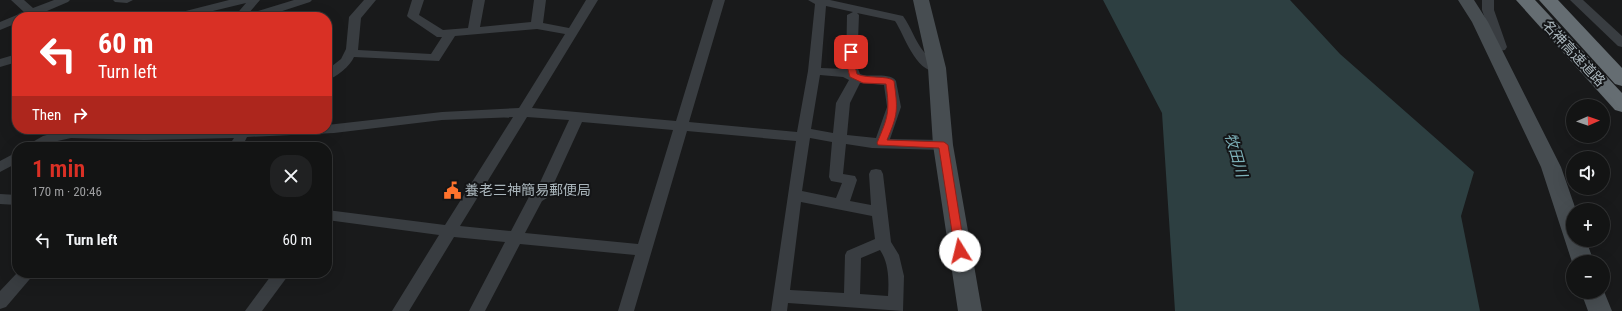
<!DOCTYPE html>
<meta charset="utf-8">
<style>
:root{--surface:#131414;--page:#202122;--text:#f1f3f6;--muted:#9d9ea0;--line:#323334;--accent:#d93025}
body{margin:0;font-family:"Roboto Condensed","Noto Sans JP",sans-serif;background:var(--page);color:var(--text);height:100vh;display:flex;flex-direction:column;font-size:15px;white-space:nowrap}
*{box-sizing:border-box;margin:0}
p{font-size:13px;color:var(--muted)}
.icon{flex:none;width:22px;height:22px;fill:none;stroke:currentColor;stroke-width:2;stroke-linecap:round;stroke-linejoin:round}
.map{position:relative;flex:1;overflow:hidden}
.side{position:absolute;left:12px;top:142px;width:320px;height:136px;display:flex;flex-direction:column;background:var(--surface);border-radius:16px;box-shadow:0 4px 16px #0002,0 0 0 1px var(--line)}
.side>*{flex:none}
.banner{position:absolute;left:12px;top:12px;width:320px;height:122px;border-radius:16px;box-shadow:0 4px 16px #0002,0 0 0 1px var(--line);background:#d93025;color:#fff;overflow:hidden}
.needle{width:26px;rotate:88deg}
.tools{position:absolute;left:1566px;top:99px;display:grid;gap:8px}
.tools a{display:grid;place-items:center;width:44px;height:44px;border-radius:50%;background:var(--surface);box-shadow:0 4px 16px #0002,0 0 0 1px var(--line);font-size:20px}
.pin{position:absolute;display:grid;place-items:center;width:34px;height:34px;color:#fff;margin:-17px;border-radius:8px;box-shadow:0 2px 6px #0006}
.me{position:absolute;width:44px;margin:-22px;rotate:351deg;stroke-linejoin:round;filter:drop-shadow(0 0 3px #0008)}
.turn{display:flex;align-items:center;gap:14px;height:84px;padding:0 20px;font-size:18px}
.turn .icon{width:52px;height:52px;stroke-width:2.5}
.turn b{display:block;font-size:28px;line-height:34px}
.then{display:flex;align-items:center;height:38px;padding:0 20px;background:#0003;gap:8px;font-size:15px}
.round{display:grid;place-items:center;flex:none;width:42px;height:42px;border-radius:16px;background:var(--page)}
.overview{display:flex;align-items:center;justify-content:space-between;height:68px;padding:0 20px}
h1{font-size:24px;font-weight:600;line-height:30px;color:var(--accent)}
ul{padding:0;list-style:none}
li{display:flex;align-items:center;gap:12px;height:60px;padding:0 20px}
li div{flex:1}
li b{display:block;font-size:15px}
li em{font-style:normal}
.map>svg:first-child{display:block}
</style>
<div class="map">
<svg width="1622" height="311" viewBox="0 0 1622 311">
<rect width="100%" height="100%" fill="#191a1b"/>
<!-- water -->
<polygon fill="#2d3f41" points="1103,0 1290,0 1340,54 1474,172 1461,216 1480,311 1175,311 1162,113"/>
<g fill="none" stroke-linecap="round" stroke-linejoin="round">
<!-- street -->
<g fill="#393d41" fill-rule="evenodd">
<polygon points="11,0 24,0 33,8 54,0 70,0 68,2 40,14 42,17 17,17 17,23 0,30 0,22 24,12"/>
<polygon points="113,0 133,0 127,3 115,2"/>
<polygon points="229,0 260,0 248,14 294,0 312,0 310,2 264,17 234,17 246,3 188,17 168,17 170,15"/>
<path d="M 364,0 L 376,0 L 361,18 L 358,50 L 431,54 L 442,37 L 437,37 L 409,18 L 407,16 L 412,0 L 424,0 L 419,15 L 443,30 L 468,28 L 473,0 L 485,0 L 480,27 L 531,22 L 534,0 L 546,0 L 543,23 L 569,28 L 586,0 L 598,0 L 532,108 L 676,121 L 713,0 L 725,0 L 689,122 L 797,132 L 808,71 L 815,4 L 808,0 L 830,0 L 903,16 C 911,27 915,41 924,52 C 929,59 939,61 943,68 L 941,71 C 917,77 905,36 895,21 L 857,13 L 859,15 L 857,66 L 860,74 C 869,78 890,72 896,81 L 901,107 L 890,139 L 943,140 L 948,142 L 950,145 L 948,148 L 943,150 L 872,148 L 846,144 L 843,174 L 855,176 L 857,180 L 850,201 L 871,205 L 869,174 L 871,170 L 876,169 L 881,170 L 883,174 L 891,242 L 899,255 L 904,276 L 903,311 L 788,303 L 787,311 L 771,311 L 796,141 L 687,131 L 634,311 L 618,311 L 635,255 L 520,244 L 485,311 L 469,311 L 505,242 L 454,237 L 409,311 L 392,311 L 439,235 L 327,220 L 327,210 L 445,225 L 513,117 L 442,120 L 334,133 L 247,137 L 242,147 L 228,147 L 234,138 L 144,140 L 71,138 L 53,142 L 45,147 L 27,147 L 29,144 L 43,136 L 69,129 L 144,130 L 327,129 L 327,125 L 442,112 L 519,108 L 565,34 L 537,29 L 455,36 L 439,61 L 354,57 C 350,66 337,77 327,80 L 327,70 L 341,59 L 346,49 L 349,17 ZM 826,6 L 853,12 L 847,15 L 846,69 L 821,68 ZM 820,75 L 843,77 L 849,80 L 836,103 L 833,133 L 811,129 ZM 860,83 L 884,85 L 887,107 L 876,138 L 847,135 L 850,103 ZM 527,117 L 569,120 L 536,191 L 531,193 L 511,231 L 460,226 ZM 582,122 L 673,130 L 638,244 L 525,233 L 542,201 L 547,198 L 549,194 ZM 810,138 L 832,142 L 829,177 L 831,181 L 842,183 L 836,198 L 802,191 ZM 801,202 L 872,216 L 875,239 L 847,251 L 845,255 L 844,293 L 790,290 ZM 880,250 C 889,263 889,281 888,296 L 860,294 L 861,258 Z"/>
<polygon points="1482,0 1494,0 1494,10 1507,47 1505,50 1492,52 1486,48 1488,45 1494,44 1482,10"/>
<polygon points="1570,0 1583,0 1622,36 1622,47 1618,46"/>
<polygon points="17,54 17,62 0,67 0,59"/>
<polygon points="17,152 17,163 0,172 0,161"/>
<polygon points="0,194 17,195 17,205 0,204"/>
<polygon points="17,273 35,273 6,307 0,309 0,291"/>
<polygon points="273,273 290,273 262,311 245,311"/>
</g>
<!-- secondary -->
<g fill="#474d51" fill-rule="evenodd">
<polygon points="913,0 929,0 946,68 953,145 982,311 958,311 933,145 928,68"/>
<polygon points="1458,0 1474,0 1488,22 1561,167 1576,210 1573,210 1573,240 1586,240 1594,262 1573,262 1573,264 1572,262 1541,167 1472,22"/>
<polygon points="1603,289 1612,311 1588,311 1581,292 1603,292"/>
</g>
<!-- highway -->
<g fill="#656d72" fill-rule="evenodd">
<polygon points="1516,0 1535,0 1622,93 1622,112 1615,110"/>
<polygon points="1539,0 1558,0 1622,68 1622,86 1615,84"/>
</g>
</g>
<!-- route -->
<path fill="#d93025" stroke="#8d1f18" d="M 851,50 L 855,52 L 855,66 L 857,74 C 867,79 888,75 894,81 C 898,110 898,114 887,140 L 944,142 L 948,145 L 965,251 L 964,253 L 960,254 L 955,251 L 939,148 L 878,145 L 877,143 C 888,117 890,112 886,84 L 863,83 L 850,77 L 847,66 L 847,52 Z"/>
<!-- icons -->
<defs>
<symbol id="civic-bare" viewBox="-9 -9 18 18"><path d="M-.6-6.5H3V-4.5H.6V-3L4-1V1h2V6H-6V1h2V-1L-.6-3ZM-1.2 2.5V6h2.4V2.5Z" fill="#ff732d" stroke="#141517" stroke-width="2.5" paint-order="stroke"/></symbol>
</defs>
<g fill-rule="evenodd">
<use href="#civic-bare" x="440" y="178" width="25" height="25"/>
</g>
<g text-anchor="middle" dominant-baseline="central" stroke-width="4" stroke-linejoin="round" paint-order="stroke">
<!-- street labels -->
<g font-size="14" fill="#aab6bc" stroke="#141517">
<text transform="translate(1574 53) rotate(47)">名神高速道路</text>
</g>
<!-- poi labels -->
<g font-size="14" fill="#aab6bc" stroke="#141517" text-anchor="start">
<text x="465" y="190">養老三神簡易郵便局</text>
</g>
<!-- water labels -->
<g font-size="15" font-style="italic" fill="#7eb2ba" stroke="#141517">
<text transform="translate(1236 155) rotate(74)">牧田川</text>
</g>
</g>
</svg>
<div class="tools">
<a><svg class="needle" viewBox="-14 -14 28 28"><path d="M0-13l5 13h-10z" fill="#e53935"/><path d="M0 13l5-13h-10z" fill="#9d9ea0"/></svg></a>
<a><svg class="icon" aria-label="sound" viewBox="0 0 24 24"><path d="M4 9h4l5-4v14l-5-4H4zM17 9q2 3 0 6"/></svg></a>
<a>+</a>
<a>−</a>
</div>
<div class="pin" style="left:851px;top:52px;background:#d93025"><svg class="icon" aria-label="arrive" viewBox="0 0 24 24"><path d="M6 21V4h12l-3 4 3 4H6"/></svg></div>
<svg class="me" style="left:960px;top:251px" viewBox="-20 -20 40 40"><circle r="19" fill="#fff"/><path d="M0-13L10 11 0 6-10 11z" fill="#d93025"/></svg>
<div class="banner">
<div class="turn"><svg class="icon" aria-label="left" viewBox="0 0 24 24"><path d="M17 20v-9H6M10 6l-5 5 5 5"/></svg><div><b>60 m</b>Turn left</div></div>
<div class="then">Then<svg class="icon" aria-label="right" viewBox="0 0 24 24"><path d="M7 20v-9h11M14 6l5 5-5 5"/></svg></div>
</div>
<section class="side">
<div class="overview"><div><h1>1 min</h1><p>170 m · 20:46</p></div><a class="round"><svg class="icon" aria-label="close" viewBox="0 0 24 24"><path d="M6 6l12 12M18 6L6 18"/></svg></a></div>
<ul>
<li><svg class="icon" aria-label="left" viewBox="0 0 24 24"><path d="M17 20v-9H6M10 6l-5 5 5 5"/></svg><div><b>Turn left</b></div><em>60 m</em></li>
</ul>
</section>
</div>
